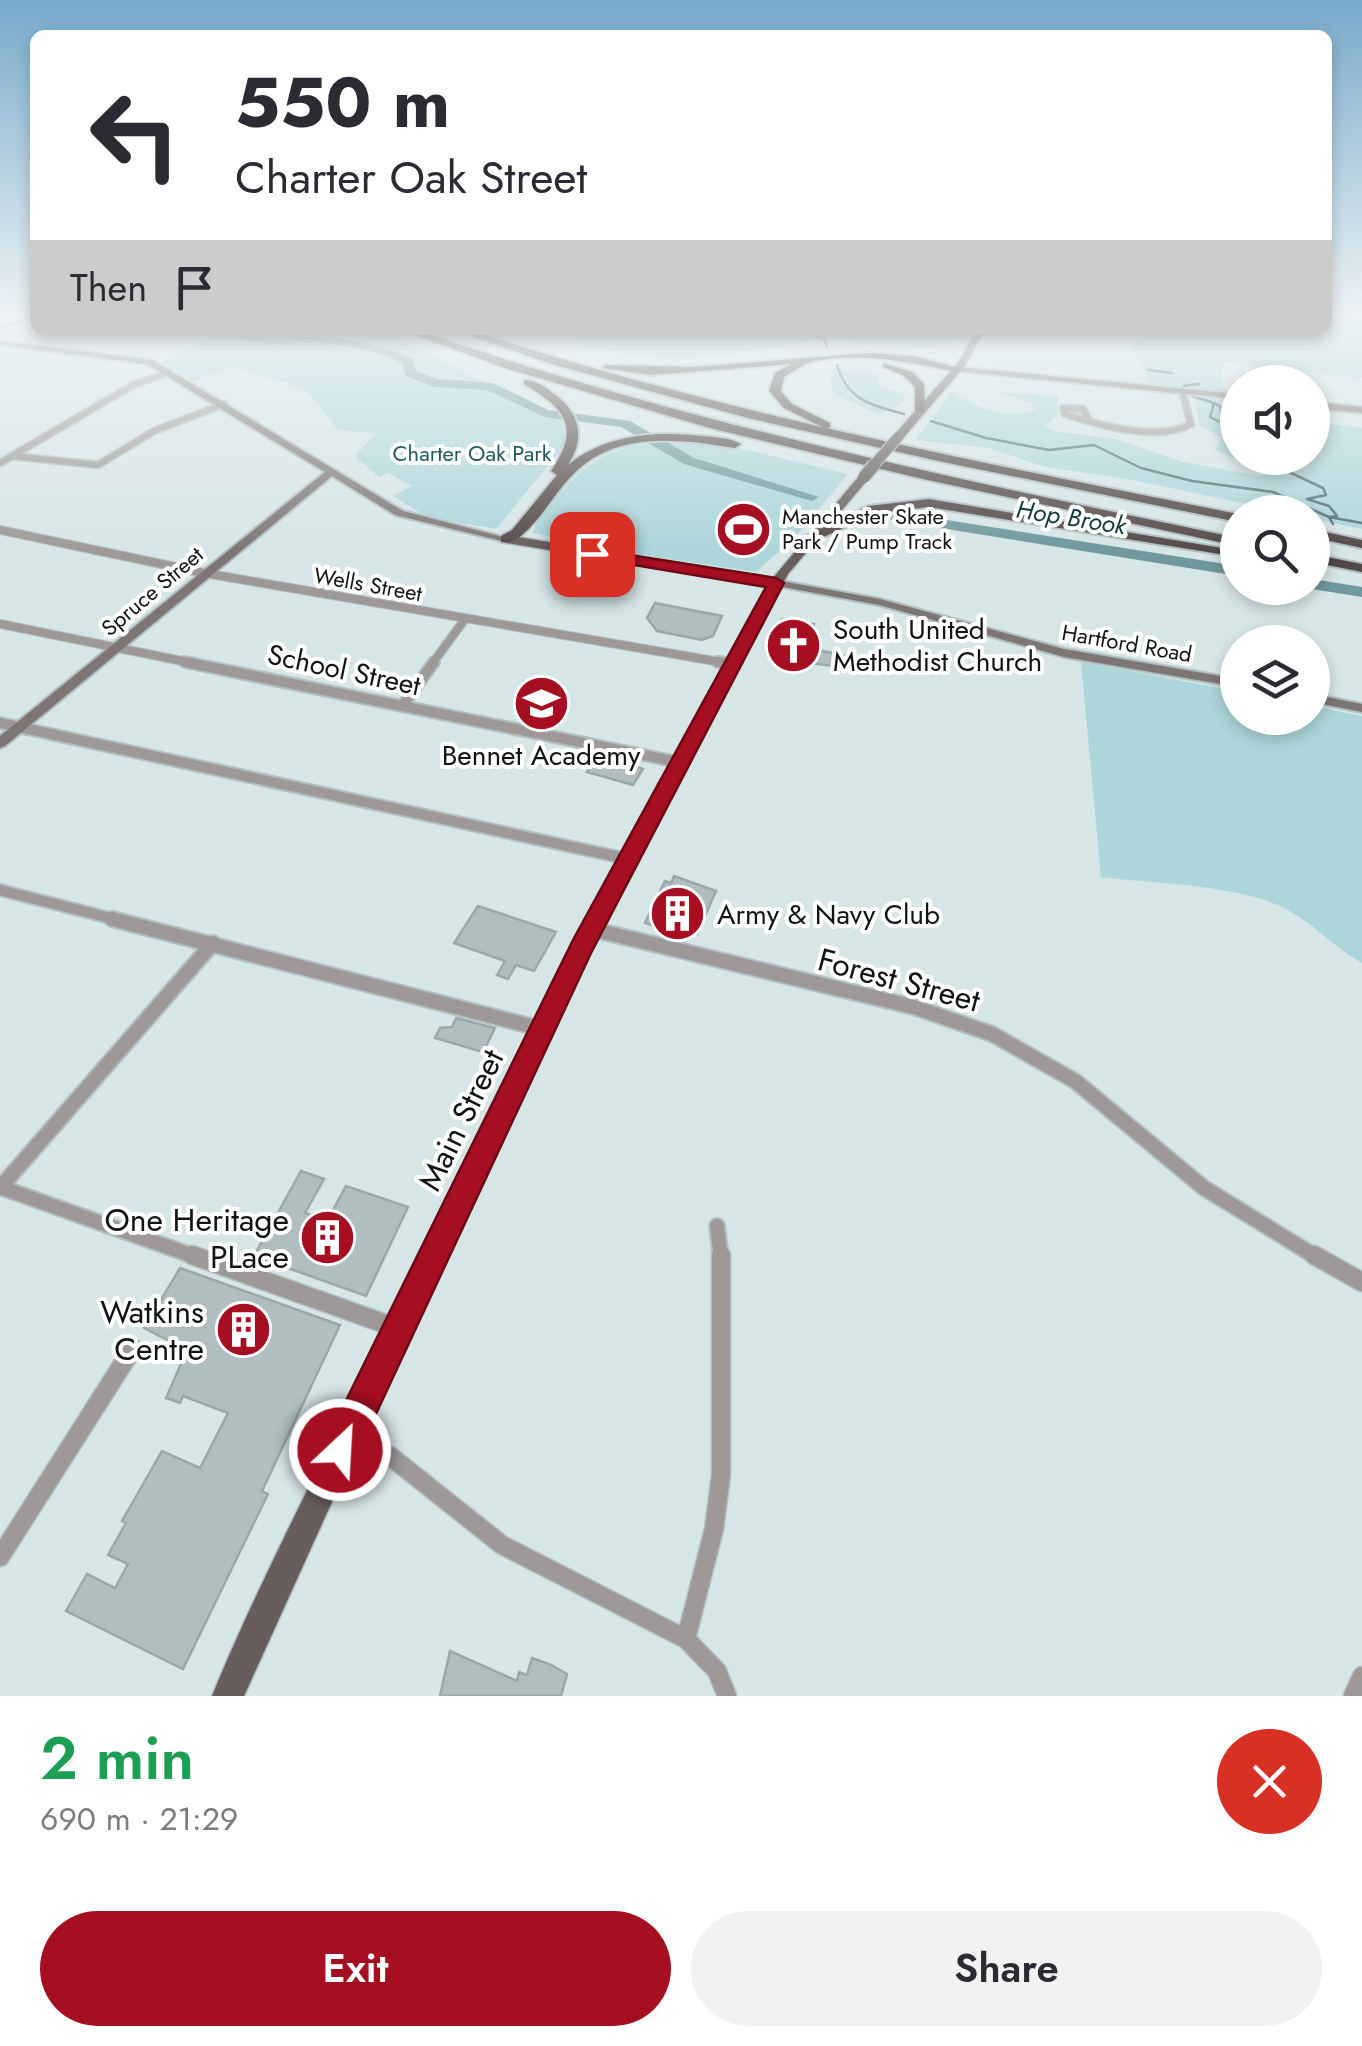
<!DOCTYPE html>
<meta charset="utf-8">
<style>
:root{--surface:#fff;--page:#f2f2f3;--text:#2b2b33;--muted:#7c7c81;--accent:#a60e21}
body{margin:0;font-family:Jost,sans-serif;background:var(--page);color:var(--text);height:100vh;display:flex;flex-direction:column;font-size:38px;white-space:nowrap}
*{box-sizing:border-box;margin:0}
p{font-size:32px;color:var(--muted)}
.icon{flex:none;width:55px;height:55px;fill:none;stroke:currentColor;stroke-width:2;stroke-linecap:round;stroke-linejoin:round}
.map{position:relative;height:1696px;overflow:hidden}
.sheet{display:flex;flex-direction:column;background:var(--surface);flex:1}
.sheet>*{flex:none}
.hud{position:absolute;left:30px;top:30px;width:1302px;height:305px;border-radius:15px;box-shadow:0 5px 15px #0003;background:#fff;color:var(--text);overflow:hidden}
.controls{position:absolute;left:1220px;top:365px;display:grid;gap:20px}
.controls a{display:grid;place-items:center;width:110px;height:110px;border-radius:50%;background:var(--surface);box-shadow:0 5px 15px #0003;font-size:50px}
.pin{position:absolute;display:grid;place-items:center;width:85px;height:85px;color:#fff;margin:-42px;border-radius:20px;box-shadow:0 5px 15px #0006}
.me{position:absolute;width:110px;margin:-55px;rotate:25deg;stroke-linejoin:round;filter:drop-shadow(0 0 8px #0008)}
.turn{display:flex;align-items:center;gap:35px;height:210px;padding:0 40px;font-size:45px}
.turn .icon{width:130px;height:130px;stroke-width:2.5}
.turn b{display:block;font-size:70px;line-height:85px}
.then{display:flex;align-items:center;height:95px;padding:0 40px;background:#0003;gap:20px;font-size:38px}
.round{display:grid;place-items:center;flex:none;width:105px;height:105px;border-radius:52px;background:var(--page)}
.summary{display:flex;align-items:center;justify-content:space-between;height:170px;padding:0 40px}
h1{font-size:60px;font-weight:600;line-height:75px;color:#1e9e55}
.action{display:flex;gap:20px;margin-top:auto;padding:20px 40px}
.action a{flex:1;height:115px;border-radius:60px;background:var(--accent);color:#fff;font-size:40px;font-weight:600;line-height:115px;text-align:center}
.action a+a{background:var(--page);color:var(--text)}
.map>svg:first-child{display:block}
</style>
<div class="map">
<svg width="1362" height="1696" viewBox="0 0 1362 1696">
<rect width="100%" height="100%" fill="#d6e5e6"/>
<!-- green -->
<g fill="#add6da">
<polygon points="1328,315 1362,315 1362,378 1225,363 1220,375 1225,392 1149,384 1130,343 1150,335 1191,337 1188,330 1328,330"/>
<polygon points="201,330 372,330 402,340 535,408 561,415 565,438 561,450 496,529 427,517 393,496 412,486 388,473 379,477 355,456 376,433 338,430 309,393 284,382 233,367 193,381 163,363 212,336"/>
<polygon points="560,330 937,330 968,338 928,346 819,339 712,357 662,359 588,348"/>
<polygon points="834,368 879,374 878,385 905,395 905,401 881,415 834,394 830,379"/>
<path d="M 952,392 C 970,406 1013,422 1035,409 L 1032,404 L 998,392 L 1058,396 L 1057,415 L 1045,425 L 1053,431 L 1116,439 L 1183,462 L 1261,476 L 1268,473 L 1216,450 L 1221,437 L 1199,425 L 1195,396 L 1222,399 L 1228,414 L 1237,418 L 1238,458 L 1312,458 L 1313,422 L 1362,428 L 1362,529 L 1313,519 L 1312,512 L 1285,512 L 1128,479 L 1046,467 L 988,448 L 916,440 Z"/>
<path d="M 678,442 L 743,449 L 848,474 L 798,534 L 756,572 L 620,552 L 533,533 C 536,520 546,511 555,500 C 593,453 618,444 678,442 Z"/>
<path d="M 1081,662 L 1237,691 L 1238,718 L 1312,718 L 1313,706 L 1362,716 L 1362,963 C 1334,948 1314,923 1286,909 C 1237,884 1156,884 1101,877 Z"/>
</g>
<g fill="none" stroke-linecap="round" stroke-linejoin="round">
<!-- stream -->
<g stroke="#527174" stroke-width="2.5">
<polyline points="0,327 35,317"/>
<polyline points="212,330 245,335"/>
<polyline points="803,330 825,340 827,347"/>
<path d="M 837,365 C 847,400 871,405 904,414"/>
<polyline points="1148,370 1173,373"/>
<polyline points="1183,386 1199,384"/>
<polyline points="1192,396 1214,403 1210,417 1233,429 1238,449"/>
<polyline points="1214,403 1221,407 1221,419 1233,429"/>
<polyline points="931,421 986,438 1049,450 1094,445 1141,468 1192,481 1273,492 1329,517 1333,524"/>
<polyline points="1259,458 1323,488 1326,495 1307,499 1329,506 1337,516 1329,517 1362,523"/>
</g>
<!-- river -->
<g fill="#6f999d" fill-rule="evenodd">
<path d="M 241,330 L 253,330 L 251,334 L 256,337 C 310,336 362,336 412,358 L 416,371 L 437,379 L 493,383 L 548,410 L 630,421 L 694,458 L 819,497 L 812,501 L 684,464 L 621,427 L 545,417 L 487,390 L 435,387 L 406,376 L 402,363 C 373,349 343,344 311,343 C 288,343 261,348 241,337 Z"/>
<polygon points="896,512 1238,566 1238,576 891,520 888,517"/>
<polygon points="1312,579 1362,587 1362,597 1306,588 1312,588"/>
</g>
</g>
<!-- building -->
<g fill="#b0bebf" stroke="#9aa8a9" stroke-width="2.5">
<polygon points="655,603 722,616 713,636 702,640 657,631 647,618"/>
<polygon points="782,619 814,624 809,637 820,641 817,650 852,657 849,668 784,660 786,652 773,650 769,643"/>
<polygon points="597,757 614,758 643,769 633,785 587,772"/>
<polygon points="674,876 716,891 697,934 688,931 686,936 645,923 665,881 671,883"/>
<polygon points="478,906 556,932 534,971 516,965 508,979 497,975 505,961 454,943"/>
<polygon points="456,1018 495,1028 483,1052 435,1038 440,1028 452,1027"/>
<polygon points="301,1171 324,1179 305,1213 327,1221 346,1186 408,1207 366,1296 254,1256"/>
<polygon points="180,1268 340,1325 262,1491 268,1494 183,1669 66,1611 87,1574 115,1588 128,1564 108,1555 126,1523 122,1521 162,1451 200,1468 228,1413 183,1396 180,1403 166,1398 187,1350 144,1328"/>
<polygon points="450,1651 517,1681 519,1672 527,1675 532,1658 551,1665 567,1674 561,1696 440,1696"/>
</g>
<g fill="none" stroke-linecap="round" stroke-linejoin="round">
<defs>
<g id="street-far4">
<path d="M 1088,419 L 1083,409 L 1063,408 L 1065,414 C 1098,425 1159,442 1191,424 L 1182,391"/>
<polyline points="12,456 98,465 154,431 224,404"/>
<polyline points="0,463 133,385 169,372"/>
</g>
<g id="street-far3">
<polyline points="0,530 204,573 732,664"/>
<polyline points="0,624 197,664"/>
<polyline points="432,664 465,619"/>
</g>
<g id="street-far2">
<polyline points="185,662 678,762"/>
<polyline points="718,662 732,664"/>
<polyline points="403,705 434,662"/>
<polyline points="0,723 628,859"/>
<polyline points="0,890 122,921"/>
</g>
<g id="street-far1">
<polyline points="112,919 542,1029"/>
<polyline points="591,929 914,1007 992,1034 1075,1081 1204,1188 1318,1258"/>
<polyline points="0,1187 199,1258"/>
<polyline points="0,1188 213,943"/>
<polyline points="717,1226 721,1258"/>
</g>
<g id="street">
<polyline points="192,1255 397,1328"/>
<polyline points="1314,1255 1362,1282"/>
<polyline points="340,1450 390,1456 502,1545 686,1639 717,1671 727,1696"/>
<polyline points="0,1557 133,1348"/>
<polyline points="686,1639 714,1529 721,1475 721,1255"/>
<polyline points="1353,1696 1362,1676"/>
</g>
<g id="secondary">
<polygon points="0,341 152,360 403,511 511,539 506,542 395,515 332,476 5,746 0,748 0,736 325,472 147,364 0,345"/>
<polygon points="957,367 1238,394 1238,399 954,371 953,369"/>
<polygon points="1312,402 1362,407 1362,413 1312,408"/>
<polygon points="776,580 880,599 1064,649 1238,679 1238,687 1064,657 879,605 772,585 770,583"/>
<polygon points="1312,694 1362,704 1362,712 1312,702"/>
</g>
<g id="primary">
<polygon points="977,330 985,330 964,367 903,438 895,438 895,434 957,364"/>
<path d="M 860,475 L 870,477 L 788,574 L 681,770 L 588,952 L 437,1270 L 244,1696 L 212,1696 C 252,1598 302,1503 347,1408 C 477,1128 617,855 768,586 L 506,543 L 500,539 L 506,535 L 772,579 Z"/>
</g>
<g id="highway">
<path d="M 402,330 L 417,330 C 685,423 960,480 1238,538 L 1238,546 L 923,479 L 710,428 L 505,368 Z"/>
<path d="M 455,330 L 470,330 C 721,413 979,462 1238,514 L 1238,522 L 943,462 L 748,418 L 551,364 Z"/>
<path d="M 869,353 L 913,356 L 962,369 L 957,372 C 914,363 855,351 811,362 C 804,364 792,372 784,377 L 781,391 L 792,404 L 830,423 L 830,427 L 826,429 L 784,408 L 769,391 L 775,373 L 792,364 L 651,375 L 602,368 L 607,365 L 695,367 Z"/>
<polygon points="883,363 912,372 924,384 925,413 915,411 915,387 904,376 883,367"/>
<path d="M 524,380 C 535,380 544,386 553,393 C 580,413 586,437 568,465 C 606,434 656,431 703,436 C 716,437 730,438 741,444 L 735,448 C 691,441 638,433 597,456 C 562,475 550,511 522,535 C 516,541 509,543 501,542 L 501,536 L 512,530 L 557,475 L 551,471 C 581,427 566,409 524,384 Z"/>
<polygon points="929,499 1234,550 1238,551 1238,557 929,507 876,513 817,540 805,537 868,506"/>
<polygon points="1312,529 1362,540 1362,548 1312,537"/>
<polygon points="1312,554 1362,564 1362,572 1312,562"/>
</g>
</defs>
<!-- street-far4 casing -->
<use href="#street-far4" stroke="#b2bfc0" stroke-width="9"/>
<!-- street-far3 casing -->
<use href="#street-far3" stroke="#b2bfc0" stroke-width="10"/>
<!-- street-far2 casing -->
<use href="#street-far2" stroke="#b2bfc0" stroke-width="14"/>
<!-- street-far1 casing -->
<use href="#street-far1" stroke="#b2bfc0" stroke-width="18"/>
<!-- street casing -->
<use href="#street" stroke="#b2bfc0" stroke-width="21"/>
<!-- secondary casing -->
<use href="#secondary" stroke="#b2bfc0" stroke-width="4"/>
<!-- primary casing -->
<use href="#primary" stroke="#b2bfc0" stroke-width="3"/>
<!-- highway casing -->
<use href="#highway" stroke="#b2bfc0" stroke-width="4"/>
<!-- street-far4 -->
<use href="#street-far4" stroke="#9e9998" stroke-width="6"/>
<!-- street-far3 -->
<use href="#street-far3" stroke="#9e9998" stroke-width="8"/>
<!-- street-far2 -->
<use href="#street-far2" stroke="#9e9998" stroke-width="10"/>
<!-- street-far1 -->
<use href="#street-far1" stroke="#9e9998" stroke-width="14"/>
<!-- street -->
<use href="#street" stroke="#9e9998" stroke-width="18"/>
<!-- secondary -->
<use href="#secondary" fill="#7e7675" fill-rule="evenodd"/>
<!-- primary -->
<use href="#primary" fill="#675d5c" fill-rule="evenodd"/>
<!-- highway -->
<use href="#highway" fill="#534847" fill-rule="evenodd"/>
<defs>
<polyline id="primary-bridge-far1" points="872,467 899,436"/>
<polyline id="primary-bridge" points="864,477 874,465"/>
</defs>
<!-- primary-bridge-far1 casing -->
<use href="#primary-bridge-far1" stroke="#b2bfc0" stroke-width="12" stroke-linecap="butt"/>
<!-- primary-bridge casing -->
<use href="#primary-bridge" stroke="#b2bfc0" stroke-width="15" stroke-linecap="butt"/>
<!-- primary-bridge-far1 -->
<use href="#primary-bridge-far1" stroke="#675d5c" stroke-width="10"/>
<!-- primary-bridge -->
<use href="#primary-bridge" stroke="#675d5c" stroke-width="12"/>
</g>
<!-- sky -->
<linearGradient id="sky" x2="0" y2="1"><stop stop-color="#77a9ca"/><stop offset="0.57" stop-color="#edf3f4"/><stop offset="1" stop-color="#edf3f4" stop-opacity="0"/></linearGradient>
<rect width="1362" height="553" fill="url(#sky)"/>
<!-- route -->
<polygon fill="#a60e21" stroke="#6c0915" stroke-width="2.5" points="592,549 776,578 784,583 591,953 353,1463 340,1468 328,1463 322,1450 328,1437 573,940 766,587 587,557 584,554"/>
<!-- icons -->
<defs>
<symbol id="stadium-disc" viewBox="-11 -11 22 22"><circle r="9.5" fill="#a60e21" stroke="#fff"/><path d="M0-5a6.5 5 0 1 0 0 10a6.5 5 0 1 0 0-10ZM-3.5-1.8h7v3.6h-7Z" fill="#fff"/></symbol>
<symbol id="church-disc" viewBox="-11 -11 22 22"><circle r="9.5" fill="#a60e21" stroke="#fff"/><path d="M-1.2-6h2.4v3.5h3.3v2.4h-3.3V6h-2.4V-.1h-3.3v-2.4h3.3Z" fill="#fff"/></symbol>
<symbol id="school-disc" viewBox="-11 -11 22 22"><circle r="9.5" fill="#a60e21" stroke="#fff"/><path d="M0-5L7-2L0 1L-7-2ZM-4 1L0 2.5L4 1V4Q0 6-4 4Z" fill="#fff"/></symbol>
<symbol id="building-disc" viewBox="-11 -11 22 22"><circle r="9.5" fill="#a60e21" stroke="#fff"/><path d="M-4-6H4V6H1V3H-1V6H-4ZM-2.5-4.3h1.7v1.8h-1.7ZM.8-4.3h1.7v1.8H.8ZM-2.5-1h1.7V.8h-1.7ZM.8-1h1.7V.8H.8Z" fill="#fff"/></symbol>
</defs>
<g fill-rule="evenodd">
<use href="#stadium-disc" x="712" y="498" width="63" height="63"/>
<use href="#church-disc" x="762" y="614" width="63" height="63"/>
<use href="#school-disc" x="510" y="672" width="63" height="63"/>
<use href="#building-disc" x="646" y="882" width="63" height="63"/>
<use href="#building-disc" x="296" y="1206" width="63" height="63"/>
<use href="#building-disc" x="212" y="1298" width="63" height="63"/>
</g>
<g text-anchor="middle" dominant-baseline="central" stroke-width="8" stroke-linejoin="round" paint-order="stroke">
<!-- far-park labels -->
<g font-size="22" fill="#1f5a5f" stroke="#fff">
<text x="472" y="453">Charter Oak Park</text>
</g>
<!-- far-poi labels -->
<g font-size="22" fill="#101415" stroke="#fff" text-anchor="start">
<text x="782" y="516">Manchester Skate<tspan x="782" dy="25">Park / Pump Track</tspan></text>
</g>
<!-- far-street labels -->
<g font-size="22" fill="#101415" stroke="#fff">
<text transform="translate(368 584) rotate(10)">Wells Street</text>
<text transform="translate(152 591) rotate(-40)">Spruce Street</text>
<text transform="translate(1127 643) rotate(10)">Hartford Road</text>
</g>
<!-- far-water labels -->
<g font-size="25" font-style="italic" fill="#113a3e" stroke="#fff">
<text transform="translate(1071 517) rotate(9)">Hop Brook</text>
</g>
<!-- poi labels -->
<g font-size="28" fill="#101415" stroke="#fff" text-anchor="start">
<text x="833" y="629">South United<tspan x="833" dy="32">Methodist Church</tspan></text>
<text x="541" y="755" text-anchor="middle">Bennet Academy</text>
<text x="717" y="914">Army &amp; Navy Club</text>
</g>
<!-- street labels -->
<g font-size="28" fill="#101415" stroke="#fff">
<text transform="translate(344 670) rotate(12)">School Street</text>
</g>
<!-- near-street labels -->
<g font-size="32" fill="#101415" stroke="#fff">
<text transform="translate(899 980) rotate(15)">Forest Street</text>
<text transform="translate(461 1120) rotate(-64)">Main Street</text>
</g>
<!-- near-poi labels -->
<g font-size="32" fill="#101415" stroke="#fff" text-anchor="end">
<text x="289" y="1220">One Heritage<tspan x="289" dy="37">PLace</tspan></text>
<text x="204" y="1312">Watkins<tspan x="204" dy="37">Centre</tspan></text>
</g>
</g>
</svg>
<div class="controls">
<a><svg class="icon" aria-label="sound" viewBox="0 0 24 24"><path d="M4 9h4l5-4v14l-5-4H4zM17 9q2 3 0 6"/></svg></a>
<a><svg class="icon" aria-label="search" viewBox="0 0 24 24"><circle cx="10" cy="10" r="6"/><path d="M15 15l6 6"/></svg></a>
<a><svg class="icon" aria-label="layers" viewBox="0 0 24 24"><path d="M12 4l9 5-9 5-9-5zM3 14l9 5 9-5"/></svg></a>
</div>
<div class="pin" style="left:592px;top:554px;background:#d93025"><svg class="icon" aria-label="arrive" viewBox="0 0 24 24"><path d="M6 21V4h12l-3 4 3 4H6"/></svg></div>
<svg class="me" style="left:340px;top:1450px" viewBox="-20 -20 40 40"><circle r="17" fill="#a60e21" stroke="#fff" stroke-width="3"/><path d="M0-11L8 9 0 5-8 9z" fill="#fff"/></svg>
<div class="hud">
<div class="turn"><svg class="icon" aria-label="left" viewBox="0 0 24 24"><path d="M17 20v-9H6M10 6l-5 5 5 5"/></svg><div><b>550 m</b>Charter Oak Street</div></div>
<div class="then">Then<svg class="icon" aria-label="arrive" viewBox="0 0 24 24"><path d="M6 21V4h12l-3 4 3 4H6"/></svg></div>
</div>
</div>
<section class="sheet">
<div class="summary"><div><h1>2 min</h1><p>690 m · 21:29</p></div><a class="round" style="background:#d93025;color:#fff"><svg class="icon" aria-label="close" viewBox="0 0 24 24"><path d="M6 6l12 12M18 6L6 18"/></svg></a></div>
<div class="action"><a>Exit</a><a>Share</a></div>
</section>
